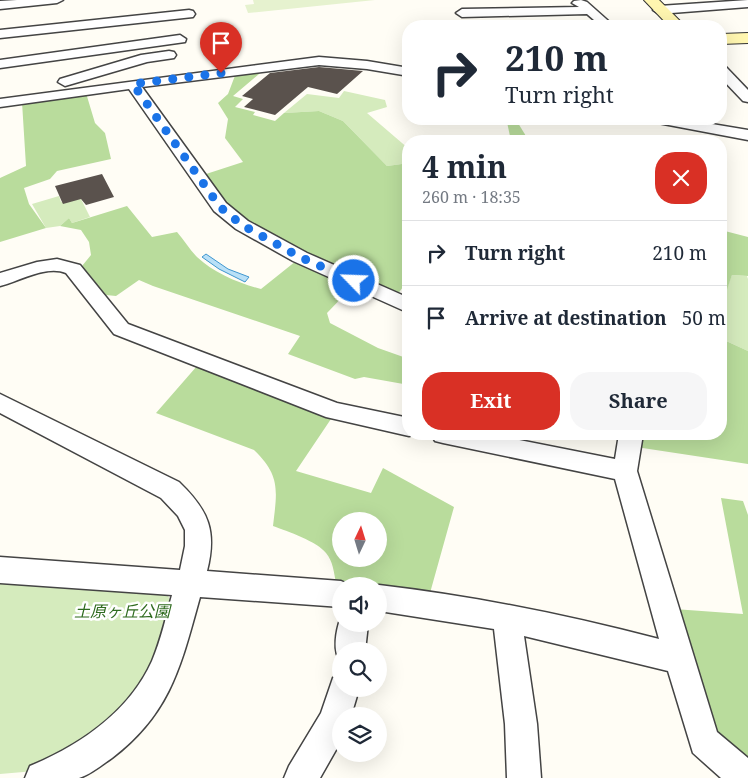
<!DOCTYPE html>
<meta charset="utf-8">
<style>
:root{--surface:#fff;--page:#f6f6f7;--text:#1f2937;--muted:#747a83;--line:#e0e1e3;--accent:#d93025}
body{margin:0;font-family:"Noto Serif","Noto Sans JP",serif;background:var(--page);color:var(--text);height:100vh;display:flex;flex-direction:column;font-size:19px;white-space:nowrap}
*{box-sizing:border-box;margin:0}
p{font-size:16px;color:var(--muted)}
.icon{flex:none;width:28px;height:28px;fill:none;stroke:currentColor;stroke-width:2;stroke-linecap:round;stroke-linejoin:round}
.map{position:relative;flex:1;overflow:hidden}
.sheet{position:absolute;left:402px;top:135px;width:325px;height:305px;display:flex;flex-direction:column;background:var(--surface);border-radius:20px;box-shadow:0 5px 20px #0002}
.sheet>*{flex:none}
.guide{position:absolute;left:402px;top:20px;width:325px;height:105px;border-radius:20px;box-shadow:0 5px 20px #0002;background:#fff;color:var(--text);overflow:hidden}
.needle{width:32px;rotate:4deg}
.buttons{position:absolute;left:332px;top:512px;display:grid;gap:10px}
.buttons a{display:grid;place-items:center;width:55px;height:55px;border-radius:50%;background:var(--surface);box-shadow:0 5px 20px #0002;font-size:25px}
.pin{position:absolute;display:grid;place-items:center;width:42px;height:42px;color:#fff;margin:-51px -21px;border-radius:50% 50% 50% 0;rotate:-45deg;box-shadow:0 0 5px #0007}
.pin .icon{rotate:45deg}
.me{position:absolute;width:55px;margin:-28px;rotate:294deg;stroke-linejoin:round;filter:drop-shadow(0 0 4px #0008)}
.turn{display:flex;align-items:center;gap:18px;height:105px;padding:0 20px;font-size:22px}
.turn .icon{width:65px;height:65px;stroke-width:2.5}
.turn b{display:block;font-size:35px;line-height:42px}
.round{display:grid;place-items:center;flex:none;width:52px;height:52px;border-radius:20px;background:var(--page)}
.head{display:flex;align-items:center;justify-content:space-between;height:85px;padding:0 20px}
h1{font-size:30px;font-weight:700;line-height:38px}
.cta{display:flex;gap:10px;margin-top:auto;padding:10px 20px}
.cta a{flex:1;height:58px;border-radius:20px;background:var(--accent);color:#fff;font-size:20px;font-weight:700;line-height:58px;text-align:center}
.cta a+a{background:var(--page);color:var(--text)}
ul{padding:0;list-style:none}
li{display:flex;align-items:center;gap:15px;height:65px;padding:0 20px;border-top:1px solid var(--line)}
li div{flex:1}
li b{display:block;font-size:19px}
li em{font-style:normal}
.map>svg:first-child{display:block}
</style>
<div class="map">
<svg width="748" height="778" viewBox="0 0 748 778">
<rect width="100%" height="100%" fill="#fffdf5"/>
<!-- green -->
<g fill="#d5ebbd">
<polygon points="344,91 385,100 387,107 367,113 409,149 409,163 387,166 343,121 319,111 284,113 307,94 339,98"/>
<polygon points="59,196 61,202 81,199 90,217 72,223 69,218 60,226 46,228 32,204"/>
<path d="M 732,275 L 747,276 L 748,279 L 748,351 L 724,340 C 718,316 723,297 732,275 Z"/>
<polygon points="0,579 166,592 174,607 160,652 120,716 35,771 0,774"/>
</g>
<!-- forest -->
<g fill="#b9dc9c" fill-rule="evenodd">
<polygon points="265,69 233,96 243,99 235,107 255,112 253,115 275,121 284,113 319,111 343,121 387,166 409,163 409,279 397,295 303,253 248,222 224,205 203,175 243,162 225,138 228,119 218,103 228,94 236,73"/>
<polygon points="86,93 95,123 105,133 111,159 57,171 50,179 24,188 29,204 46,228 0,242 0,178 26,166 22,102"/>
<polygon points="507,122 518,123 529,141 511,141"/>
<path d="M 127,206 L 152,237 L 177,232 C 184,240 190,250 197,257 C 214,273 238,283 261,289 L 296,261 L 353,286 L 327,313 L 330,323 L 378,348 L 409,359 L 409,385 L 364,377 L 355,379 L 288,354 L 300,336 L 153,286 L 139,280 L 116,296 L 106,295 L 82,266 L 91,255 L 89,242 L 81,230 L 60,226 L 69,218 L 72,223 Z"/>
<polygon points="721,230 748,237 748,276 732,275 721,307"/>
<polygon points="721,329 724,340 748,351 748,464 636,447 638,434 721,434"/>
<path d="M 197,366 L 333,416 L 296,471 L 371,493 L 383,468 L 454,507 L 430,593 L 336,583 C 334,573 333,561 326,553 C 318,542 287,531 273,526 C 277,491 281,476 254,450 L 156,413 ZM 341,521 L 379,521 L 379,559 L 341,559 Z"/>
<polygon points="721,498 743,501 748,515 748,768 711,737 674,609 743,614"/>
</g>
<!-- pitch -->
<polygon fill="#e6f2cf" points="253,0 375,0 248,13 245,5 254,4"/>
<!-- water -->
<polygon fill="#b9e0f7" stroke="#3f96cf" points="206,254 228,269 249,277 245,282 219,269 202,257"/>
<!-- building -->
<g fill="#5a524d">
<polygon points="319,67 363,71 337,94 308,87 275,115 244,107 253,99 242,96 270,73"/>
<polygon points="102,174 114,197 86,205 81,199 63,204 62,202 55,186"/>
</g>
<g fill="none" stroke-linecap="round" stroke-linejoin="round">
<defs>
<g id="street">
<polygon points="17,0 63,0 57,3 0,9 0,1"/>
<polygon points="581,0 587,2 614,26 601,26 587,14 462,17 456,13 462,9 579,7 572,3 574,1"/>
<polygon points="748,0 748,7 659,14 653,10 659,6"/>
<polygon points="189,10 193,11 195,14 193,17 0,38 0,30"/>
<polygon points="180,35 186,39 185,42 0,68 0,60"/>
<polygon points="169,51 174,52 176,55 174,58 147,62 65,86 58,82 60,79 141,55"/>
<polygon points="319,57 367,61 409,68 409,76 367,69 319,65 142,87 226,203 248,221 307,253 409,298 409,313 293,261 236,229 214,211 129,89 0,107 0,99"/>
<polygon points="721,66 726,67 748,90 748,102 743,101 721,78"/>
<polygon points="651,119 682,119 748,130 748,140 658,123 653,122"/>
<path d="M 57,259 L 80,265 L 128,324 L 337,403 L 409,418 L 409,434 L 417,434 L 409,436 L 326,417 L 114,334 L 66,273 C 46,265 20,281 0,286 L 0,273 L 37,262 Z"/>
<path d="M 0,394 L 179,482 C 209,511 217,531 207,571 L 341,581 L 352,586 L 341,586 L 341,607 L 200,597 C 181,665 171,713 112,758 C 103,764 90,775 79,778 C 67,778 39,778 25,778 L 30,766 C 80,745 129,712 152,661 C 161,640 166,617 172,595 L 0,583 L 0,557 L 180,570 L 185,546 L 185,530 L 178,516 L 161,498 L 0,413 Z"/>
<path d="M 431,434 L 489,434 L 615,459 L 619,434 L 643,434 L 637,471 L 717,732 L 748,758 L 748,778 L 721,778 L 693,753 L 668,671 L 524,636 L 537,724 L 541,778 L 507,778 L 505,724 L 494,629 L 379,611 L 379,586 L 375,586 L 379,585 C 474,596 567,615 659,639 L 615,479 L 443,443 L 435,441 Z"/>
<path d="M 341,617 L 341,624 L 368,624 L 365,651 L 341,651 L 341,662 C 332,652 336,630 341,617 Z"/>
<polygon points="341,675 341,689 359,689 351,716 341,716 341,741 320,778 284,778 289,766 321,713 333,678"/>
</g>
<g id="secondary">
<polygon points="644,0 659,0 685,26 669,26"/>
<polygon points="748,33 748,43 721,44 721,34"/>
</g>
</defs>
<!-- street casing -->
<use href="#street" stroke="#444" stroke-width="3"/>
<!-- secondary casing -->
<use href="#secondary" stroke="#333" stroke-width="2"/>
<!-- street -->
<use href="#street" fill="#fff" fill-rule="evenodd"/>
<!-- secondary -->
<use href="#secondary" fill="#fff6b0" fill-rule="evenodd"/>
</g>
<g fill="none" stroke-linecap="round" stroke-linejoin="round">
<!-- route -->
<polyline stroke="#1a73e8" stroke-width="9" stroke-dasharray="0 16.2" points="221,73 133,84 220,207 242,225 300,257 354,281"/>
</g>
<g text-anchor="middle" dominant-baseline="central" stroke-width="5" stroke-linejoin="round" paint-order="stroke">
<!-- near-park labels -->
<g font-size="16" font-style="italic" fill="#2f6b1f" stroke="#fff">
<text x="122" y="611">土原ヶ丘公園</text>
</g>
</g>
</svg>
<div class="buttons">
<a><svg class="needle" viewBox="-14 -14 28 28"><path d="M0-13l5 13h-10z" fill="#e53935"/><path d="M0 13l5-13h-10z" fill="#747a83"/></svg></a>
<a><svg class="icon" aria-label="sound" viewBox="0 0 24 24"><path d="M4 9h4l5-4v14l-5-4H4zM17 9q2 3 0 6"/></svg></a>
<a><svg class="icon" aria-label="search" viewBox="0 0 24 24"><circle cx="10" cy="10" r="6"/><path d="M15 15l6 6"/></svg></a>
<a><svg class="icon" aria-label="layers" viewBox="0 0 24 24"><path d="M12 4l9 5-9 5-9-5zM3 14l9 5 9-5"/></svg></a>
</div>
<div class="pin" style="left:221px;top:73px;background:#d93025"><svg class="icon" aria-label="arrive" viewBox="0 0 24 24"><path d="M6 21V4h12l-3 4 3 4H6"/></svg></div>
<svg class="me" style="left:354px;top:281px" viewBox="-20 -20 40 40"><circle r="17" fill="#1a73e8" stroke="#fff" stroke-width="3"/><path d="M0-11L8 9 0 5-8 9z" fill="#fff"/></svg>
<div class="guide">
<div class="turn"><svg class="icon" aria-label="right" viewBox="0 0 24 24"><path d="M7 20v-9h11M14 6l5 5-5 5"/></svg><div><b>210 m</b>Turn right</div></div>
</div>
<section class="sheet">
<div class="head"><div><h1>4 min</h1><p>260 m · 18:35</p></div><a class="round" style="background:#d93025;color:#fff"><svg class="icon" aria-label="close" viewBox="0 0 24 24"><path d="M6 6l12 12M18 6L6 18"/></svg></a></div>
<ul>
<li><svg class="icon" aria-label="right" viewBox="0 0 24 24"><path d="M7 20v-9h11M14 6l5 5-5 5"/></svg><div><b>Turn right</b></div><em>210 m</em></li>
<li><svg class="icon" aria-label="arrive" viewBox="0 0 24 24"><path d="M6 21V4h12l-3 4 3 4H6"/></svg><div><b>Arrive at destination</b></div><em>50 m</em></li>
</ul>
<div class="cta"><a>Exit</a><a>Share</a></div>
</section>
</div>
